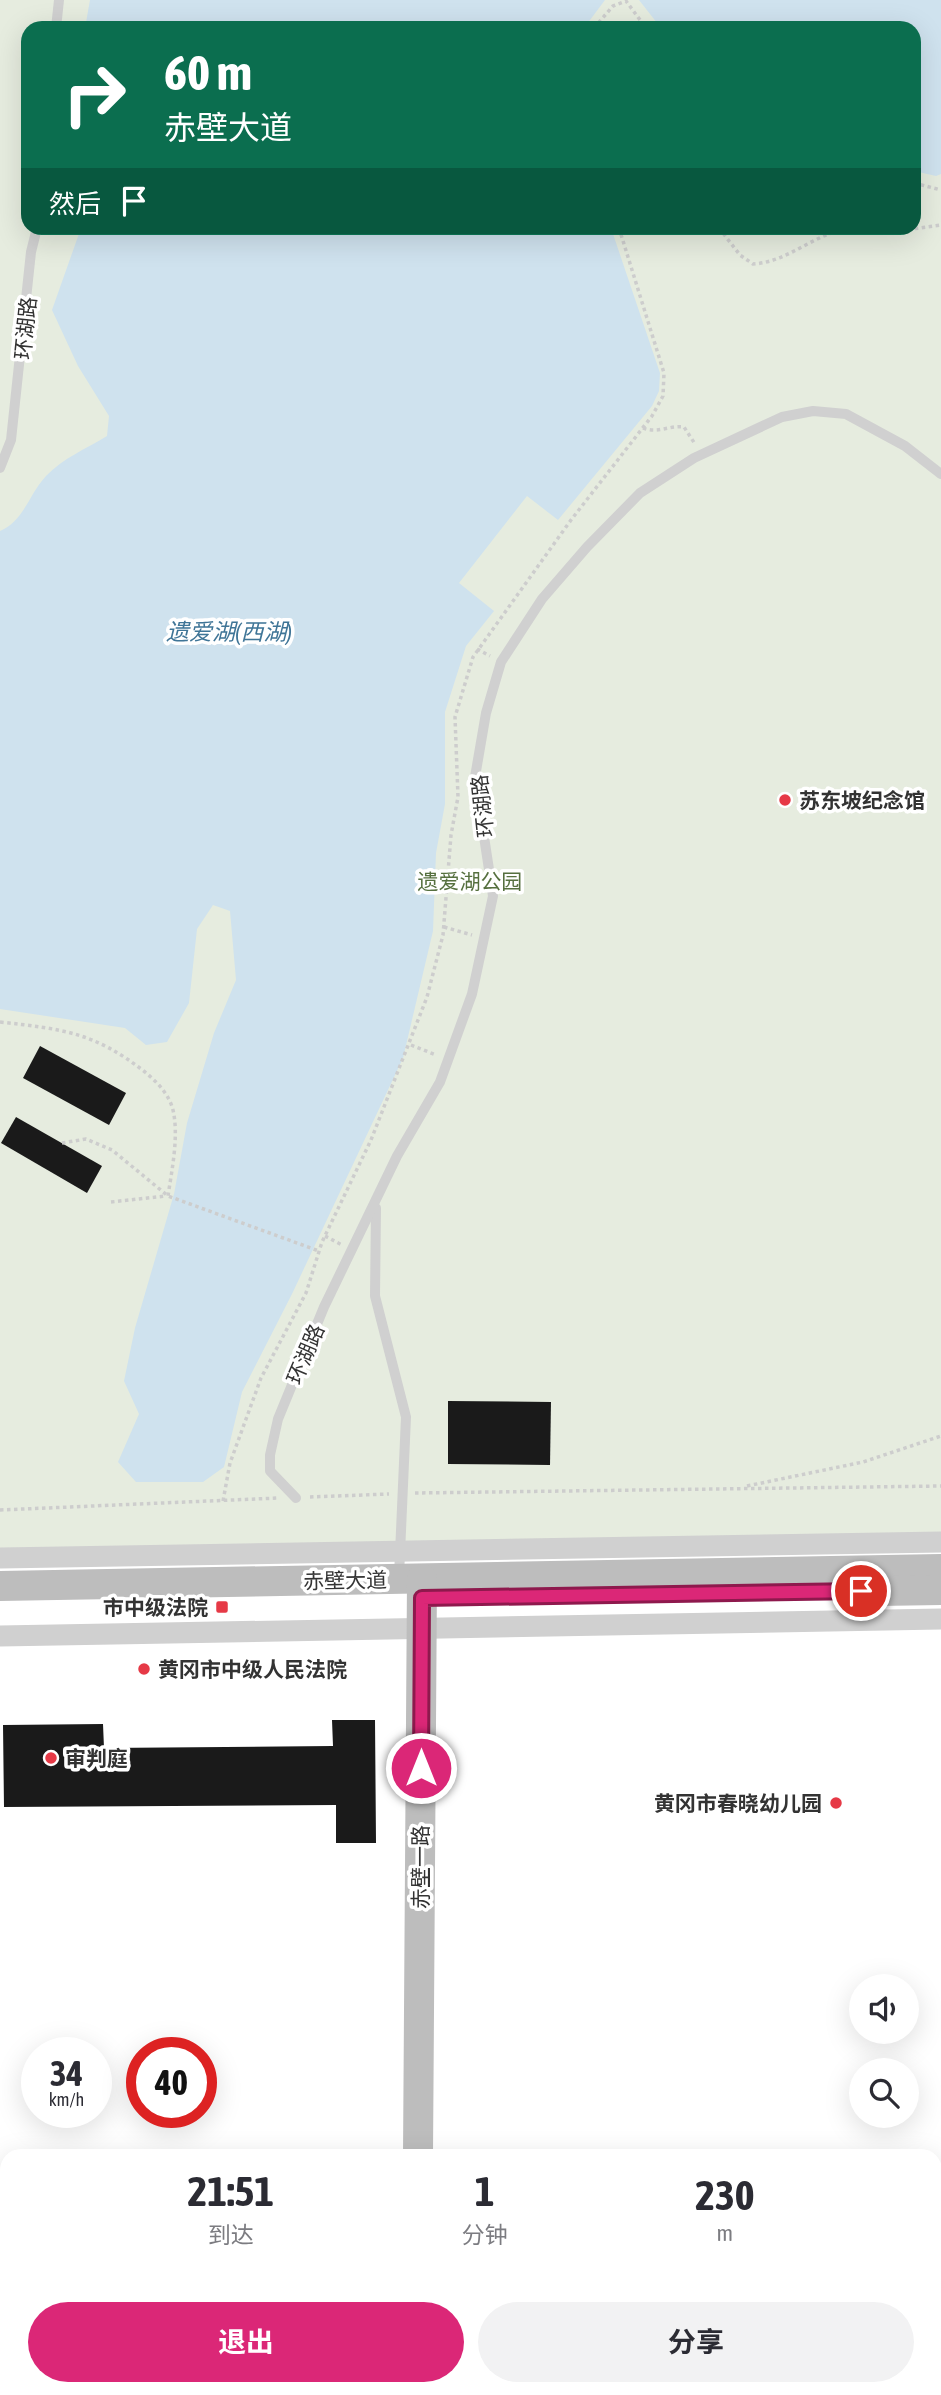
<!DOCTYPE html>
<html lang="zh">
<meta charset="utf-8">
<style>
:root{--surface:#fff;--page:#f2f2f3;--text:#2b2b33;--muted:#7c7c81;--accent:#db2777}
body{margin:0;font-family:"Asap Condensed","Noto Sans SC",sans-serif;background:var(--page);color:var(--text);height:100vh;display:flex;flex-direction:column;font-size:26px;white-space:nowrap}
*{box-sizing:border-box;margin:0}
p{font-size:23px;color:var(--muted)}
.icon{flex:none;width:38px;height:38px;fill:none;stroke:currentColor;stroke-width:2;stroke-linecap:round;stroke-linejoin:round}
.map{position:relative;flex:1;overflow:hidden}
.drawer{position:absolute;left:0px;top:2149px;width:942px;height:247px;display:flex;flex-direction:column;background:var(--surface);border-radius:21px 21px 0 0;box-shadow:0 7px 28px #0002}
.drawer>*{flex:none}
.top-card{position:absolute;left:21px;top:21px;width:900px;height:214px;border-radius:21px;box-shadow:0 7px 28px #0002;background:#0b6e4f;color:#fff;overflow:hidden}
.fabs{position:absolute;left:849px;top:1974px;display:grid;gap:14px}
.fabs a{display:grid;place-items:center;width:70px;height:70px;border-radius:50%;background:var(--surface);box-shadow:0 7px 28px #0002;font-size:35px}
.speed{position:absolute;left:21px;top:2037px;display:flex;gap:14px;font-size:35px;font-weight:700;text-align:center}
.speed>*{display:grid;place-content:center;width:91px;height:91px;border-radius:50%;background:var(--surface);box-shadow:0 7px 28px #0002;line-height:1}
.speed small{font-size:18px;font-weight:400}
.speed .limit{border:10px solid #d22;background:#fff;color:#111}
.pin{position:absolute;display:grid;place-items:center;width:60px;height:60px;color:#fff;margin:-30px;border:4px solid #fff;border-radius:50%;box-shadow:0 2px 7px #0007}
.me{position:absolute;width:77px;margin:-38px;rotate:0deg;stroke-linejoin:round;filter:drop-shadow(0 0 5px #0008)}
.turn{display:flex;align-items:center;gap:24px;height:147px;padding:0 28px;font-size:32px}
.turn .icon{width:91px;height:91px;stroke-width:2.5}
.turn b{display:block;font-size:49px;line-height:60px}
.then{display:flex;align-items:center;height:66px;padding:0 28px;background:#0003;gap:14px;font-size:26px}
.eta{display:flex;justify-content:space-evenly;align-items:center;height:119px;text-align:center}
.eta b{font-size:42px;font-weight:700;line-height:49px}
.button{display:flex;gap:14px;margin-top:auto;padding:14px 28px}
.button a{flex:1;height:80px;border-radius:42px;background:var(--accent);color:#fff;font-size:28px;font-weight:700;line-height:80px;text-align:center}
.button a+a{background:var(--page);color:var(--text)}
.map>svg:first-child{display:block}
</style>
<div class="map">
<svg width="941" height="2395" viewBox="0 0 941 2395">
<rect width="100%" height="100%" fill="#fff"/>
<!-- green -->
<path fill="#e6ecdf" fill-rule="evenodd" d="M 0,0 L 941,0 L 941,1535 L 0,1552 ZM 28,28 L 914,28 L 914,228 L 28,228 Z"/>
<!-- water -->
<g fill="#cfe2ee">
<polygon points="90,0 605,0 584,28 85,28"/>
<polygon points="639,0 941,0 941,174 936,176 914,171 914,28 661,28"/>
<path d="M 81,228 L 611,228 L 660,373 L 659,391 L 652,406 L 558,520 L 527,496 L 459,583 L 494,611 L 466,646 L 445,712 L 445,804 L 436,853 L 433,931 L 403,1058 L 292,1294 L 242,1392 L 224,1467 L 203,1482 L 136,1482 L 118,1462 L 139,1414 L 124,1381 L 135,1328 L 174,1194 L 187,1123 L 214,1033 L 236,980 L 230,911 L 213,905 L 197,929 L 189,1003 L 167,1042 L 146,1045 L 125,1028 L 0,1009 L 0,531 C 24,521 29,494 46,476 C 63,458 86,449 107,436 L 109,416 L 78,366 L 52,310 Z"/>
</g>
<!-- building -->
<g fill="#1a1a1a">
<polygon points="40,1046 126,1093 109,1125 23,1078"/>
<polygon points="16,1117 102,1166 87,1193 1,1143"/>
<polygon points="448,1401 551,1402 550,1465 448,1464"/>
<polygon points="332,1720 375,1720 376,1843 336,1843 336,1805 4,1807 3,1725 103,1724 104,1748 333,1746"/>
</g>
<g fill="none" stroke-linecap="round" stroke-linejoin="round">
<!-- path -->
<g stroke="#cdcdcd" stroke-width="3.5" stroke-dasharray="3.5 3.5" stroke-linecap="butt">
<polyline points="594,28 613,6 626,1 646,28"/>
<polyline points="914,183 941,190"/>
<path d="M 719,228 L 740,255 L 753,264 C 789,262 816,232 851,228"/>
<polyline points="887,228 905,230 941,225"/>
<path d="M 643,428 C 657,434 670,425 684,427 L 695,444"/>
<polyline points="477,649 490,656"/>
<polyline points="448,874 478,875"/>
<polyline points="444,927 472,935"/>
<path d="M 0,1022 C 62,1029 94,1032 145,1072 C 157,1082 169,1094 173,1110 C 179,1136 172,1169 168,1196"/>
<polyline points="411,1045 436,1055"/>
<polyline points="62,1143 86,1139 112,1150 168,1196 319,1251"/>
<polyline points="111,1202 166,1196"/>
<polyline points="325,1236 342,1245"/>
<polyline points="747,1486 863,1462 941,1436"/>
<polyline points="415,1493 941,1486"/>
<polyline points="310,1497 389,1494"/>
<polyline points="223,1501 230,1463 261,1378 306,1293 322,1242 371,1140 427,997 443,935 451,835 458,797 455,717 473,657 571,520 652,416 663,396 664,373 619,228"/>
<polyline points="0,1510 278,1498"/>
</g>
<!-- lane -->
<g stroke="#d0d0d0" stroke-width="10">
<polyline points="56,28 59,0"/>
<polyline points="0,468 11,440 31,252 37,228"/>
<polyline points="376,1208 375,1296 406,1417 399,1576"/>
<polyline points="296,1498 270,1471 270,1455 278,1419 324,1307 397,1156 440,1082 472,994 493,896 475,777 486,713 501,662 542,599 587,547 640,493 694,458 782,417 813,411 846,414 905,446 941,474"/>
</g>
<!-- street -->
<g stroke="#d0d0d0" stroke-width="21">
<polyline points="0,1558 941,1542"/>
<polyline points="0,1636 941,1619"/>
</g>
<!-- secondary -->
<g stroke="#bdbdbd" stroke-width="30">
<polyline points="0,1586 941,1569"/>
<polyline points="878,1591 941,1590"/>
<polyline points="418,2156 422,1579"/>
<polyline points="410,2395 411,2389"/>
</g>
</g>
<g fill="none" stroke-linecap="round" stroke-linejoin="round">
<defs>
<polyline id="route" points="421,1768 422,1598 861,1591"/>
</defs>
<!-- route casing -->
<use href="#route" stroke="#8e194d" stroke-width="18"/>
<!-- route -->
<use href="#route" stroke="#db2777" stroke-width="12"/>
</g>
<!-- markers -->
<g fill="#e63946" stroke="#fff" stroke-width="2.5">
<circle cx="785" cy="800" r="7"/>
<rect x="215" y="1600" width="14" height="14" rx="3.5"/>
<circle cx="144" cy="1669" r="7"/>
<circle cx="51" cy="1758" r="7"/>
<circle cx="836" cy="1803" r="7"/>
</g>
<g text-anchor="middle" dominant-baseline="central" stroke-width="7" stroke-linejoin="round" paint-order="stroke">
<!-- street labels -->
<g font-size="21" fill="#333" stroke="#fff">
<text transform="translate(25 328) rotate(-84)">环湖路</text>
<text transform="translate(482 806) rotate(-96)">环湖路</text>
<text transform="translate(305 1354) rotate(-67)">环湖路</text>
<text transform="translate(345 1580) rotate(-1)">赤壁大道</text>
<text transform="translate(420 1867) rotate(-90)">赤壁一路</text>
</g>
<!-- poi labels -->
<g font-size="21" font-weight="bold" fill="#333" stroke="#fff" text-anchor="start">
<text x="799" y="800">苏东坡纪念馆</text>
<text x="208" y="1607" text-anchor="end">市中级法院</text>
<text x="158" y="1669">黄冈市中级人民法院</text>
<text x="65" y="1758">审判庭</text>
<text x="822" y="1803" text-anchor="end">黄冈市春晓幼儿园</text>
</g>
<!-- park labels -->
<g font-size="21" fill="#56703f" stroke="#fff">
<text x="470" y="881">遗爱湖公园</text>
</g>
<!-- water labels -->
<g font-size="23" font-style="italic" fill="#3f7597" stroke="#fff">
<text x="229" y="632">遗爱湖(西湖)</text>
</g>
</g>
</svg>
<div class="fabs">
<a><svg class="icon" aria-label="sound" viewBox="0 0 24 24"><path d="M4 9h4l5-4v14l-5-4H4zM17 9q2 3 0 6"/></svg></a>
<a><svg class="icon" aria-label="search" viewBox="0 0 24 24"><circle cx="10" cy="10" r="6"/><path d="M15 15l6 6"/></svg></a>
</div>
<div class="speed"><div>34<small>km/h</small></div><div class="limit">40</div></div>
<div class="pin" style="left:861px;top:1591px;background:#d93025"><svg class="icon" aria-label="arrive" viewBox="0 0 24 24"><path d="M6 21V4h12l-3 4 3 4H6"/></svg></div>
<svg class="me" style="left:421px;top:1768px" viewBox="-20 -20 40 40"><circle r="17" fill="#db2777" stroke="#fff" stroke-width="3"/><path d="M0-11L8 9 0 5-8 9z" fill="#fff"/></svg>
<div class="top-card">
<div class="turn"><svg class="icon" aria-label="right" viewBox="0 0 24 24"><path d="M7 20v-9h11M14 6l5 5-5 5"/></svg><div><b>60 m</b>赤壁大道</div></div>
<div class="then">然后<svg class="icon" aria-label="arrive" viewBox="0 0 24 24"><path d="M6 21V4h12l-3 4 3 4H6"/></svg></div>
</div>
<section class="drawer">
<div class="eta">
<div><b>21:51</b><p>到达</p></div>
<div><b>1</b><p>分钟</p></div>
<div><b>230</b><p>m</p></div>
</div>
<div class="button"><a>退出</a><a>分享</a></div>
</section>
</div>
